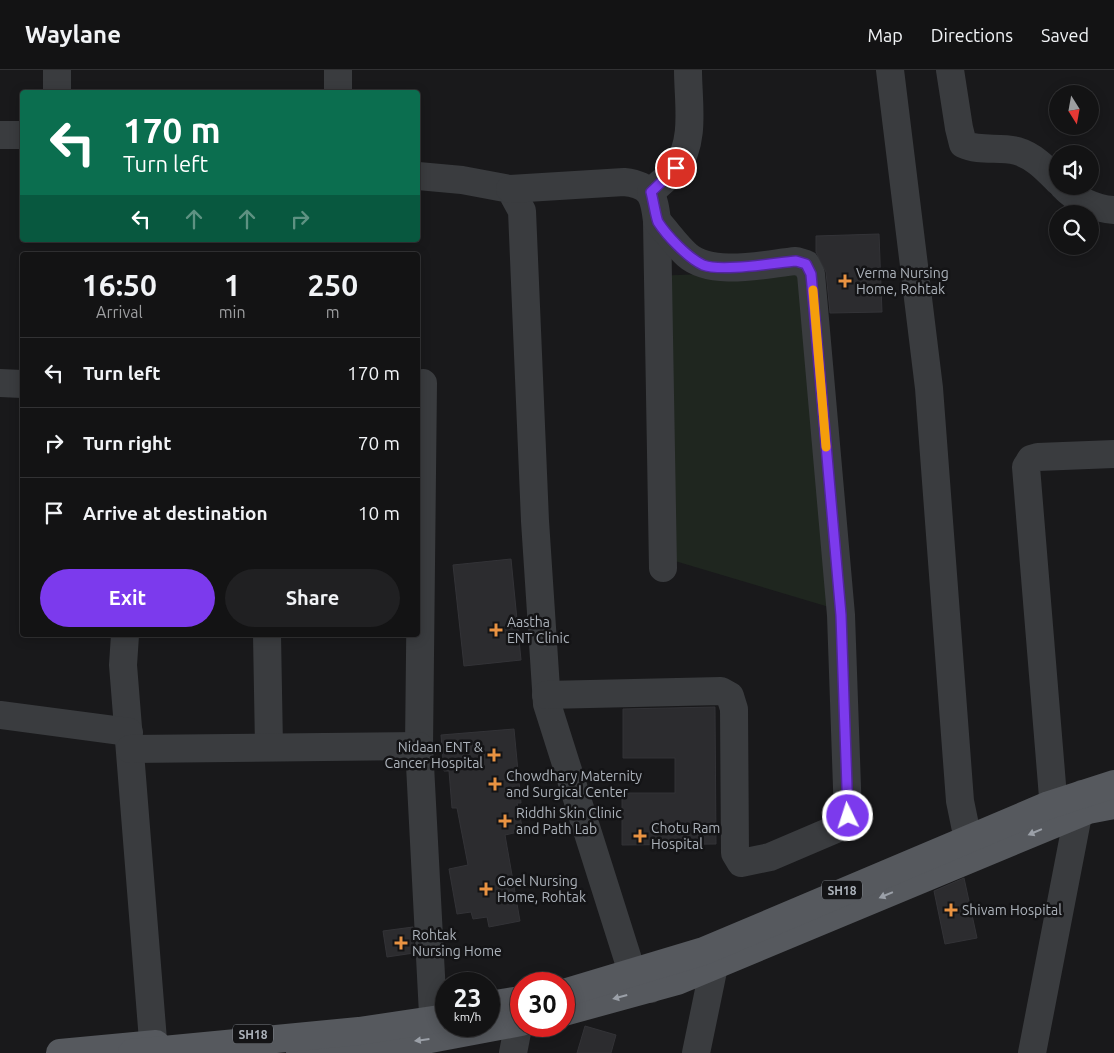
<!DOCTYPE html>
<style>
:root{--surface:#131314;--page:#202022;--text:#f1f3f6;--muted:#9d9ea0;--line:#323234;--accent:#7c3aed}
body{margin:0;font-family:Ubuntu,sans-serif;background:var(--page);color:var(--text);height:100vh;display:flex;flex-direction:column;font-size:19px;white-space:nowrap}
*{box-sizing:border-box;margin:0}
p{font-size:16px;color:var(--muted)}
.icon{flex:none;width:28px;height:28px;fill:none;stroke:currentColor;stroke-width:2;stroke-linecap:round;stroke-linejoin:round}
.map{position:relative;flex:1;overflow:hidden}
.side{position:absolute;left:20px;top:182px;width:400px;height:385px;display:flex;flex-direction:column;background:var(--surface);border-radius:5px;box-shadow:0 2px 12px #0003,0 0 0 1px var(--line)}
.side>*{flex:none}
.hud{position:absolute;left:20px;top:20px;width:400px;height:152px;border-radius:5px;box-shadow:0 2px 12px #0003,0 0 0 1px var(--line);background:#0b6e4f;color:#fff;overflow:hidden}
.needle{width:32px;rotate:169deg}
.fabs{position:absolute;left:1049px;top:15px;display:grid;gap:10px}
.fabs a{display:grid;place-items:center;width:50px;height:50px;border-radius:50%;background:var(--surface);box-shadow:0 2px 12px #0003,0 0 0 1px var(--line);font-size:25px}
.speed{position:absolute;left:435px;top:902px;display:flex;gap:10px;font-size:25px;font-weight:700;text-align:center}
.speed>*{display:grid;place-content:center;width:65px;height:65px;border-radius:50%;background:var(--surface);box-shadow:0 2px 12px #0003,0 0 0 1px var(--line);line-height:1}
.speed small{font-size:12px;font-weight:400}
.speed .limit{border:8px solid #d22;background:#fff;color:#111}
.pin{position:absolute;display:grid;place-items:center;width:42px;height:42px;color:#fff;margin:-21px;border:2px solid #fff;border-radius:50%;box-shadow:0 1px 5px #0007}
.me{position:absolute;width:55px;margin:-28px;rotate:356deg;stroke-linejoin:round;filter:drop-shadow(0 0 4px #0008)}
.turn{display:flex;align-items:center;gap:18px;height:105px;padding:0 20px;font-size:22px}
.turn .icon{width:65px;height:65px;stroke-width:2.5}
.turn b{display:block;font-size:35px;line-height:42px}
.lanes{display:flex;align-items:center;height:48px;padding:0 20px;background:#0003;justify-content:center;gap:25px;direction:ltr}
.lanes .off{opacity:.35}
.eta{display:flex;justify-content:space-evenly;align-items:center;height:85px;text-align:center}
.eta b{font-size:30px;font-weight:700;line-height:35px}
.primary-button{display:flex;gap:10px;margin-top:auto;padding:10px 20px}
.primary-button a{flex:1;height:58px;border-radius:30px;background:var(--accent);color:#fff;font-size:20px;font-weight:700;line-height:58px;text-align:center}
.primary-button a+a{background:var(--page);color:var(--text)}
ul{padding:0;list-style:none}
li{display:flex;align-items:center;gap:15px;height:70px;padding:0 20px;border-top:1px solid var(--line)}
li div{flex:1}
li b{display:block;font-size:19px}
li em{font-style:normal}
header{display:flex;align-items:center;gap:30px;box-sizing:border-box;height:70px;padding:0 25px;background:var(--surface);border-bottom:1px solid var(--line)}
header strong{font-size:24px}
nav{display:flex;gap:28px;margin-inline-start:auto;font-size:18px}
.map>svg:first-child{display:block}
</style>
<header>
<strong>Waylane</strong>
<nav><a>Map</a><a>Directions</a><a>Saved</a></nav>
</header>
<div class="map">
<svg width="1114" height="983" viewBox="0 0 1114 983">
<rect width="100%" height="100%" fill="#19191b"/>
<!-- green -->
<polygon fill="#1f261f" points="802,200 829,537 675,491 654,206"/>
<!-- building -->
<g fill="#2c2c2f" stroke="#333337">
<polygon points="879,164 882,242 830,243 826,202 816,182 816,166"/>
<polygon points="511,489 521,590 464,596 453,495"/>
<polygon points="715,637 716,774 622,775 622,723 675,723 675,688 623,688 623,639"/>
<polygon points="514,659 521,733 517,733 523,761 505,765 520,851 489,857 487,847 473,849 471,842 457,844 449,799 468,795 457,738 452,738 449,701 444,701 441,665"/>
<polygon points="964,808 977,868 945,874 934,821"/>
<polygon points="413,857 414,883 387,887 383,861"/>
<polygon points="585,956 616,965 611,983 577,983"/>
</g>
<g fill="none" stroke-linecap="round" stroke-linejoin="round">
<!-- minor -->
<g stroke="#3a3c3f" stroke-width="28">
<polyline points="338,0 338,22"/>
<polyline points="890,0 929,318 960,731 967,765"/>
<path d="M 950,0 L 959,58 L 963,74 C 980,82 1000,76 1017,81 C 1034,86 1046,99 1058,111"/>
<polyline points="57,22 57,0"/>
<polyline points="0,65 22,65"/>
<polyline points="418,106 462,110 510,119 522,141 535,451 547,634 631,899 650,919"/>
<path d="M 1063,116 C 1076,130 1095,139 1114,140"/>
<path d="M 510,119 L 624,112 C 651,115 654,125 657,151 L 663,498"/>
<path d="M 651,122 C 659,114 669,107 676,98 C 696,71 688,32 688,0"/>
<polyline points="0,313 22,314"/>
<polyline points="423,313 419,676 433,944"/>
<polyline points="125,565 123,595 154,983"/>
<polyline points="267,565 269,677"/>
<path d="M 546,625 L 721,621 L 730,626 L 734,639 L 735,783 L 741,793 L 770,787 L 838,758 L 848,746 L 841,545 L 811,204 L 806,194 L 796,191 C 765,194 712,207 687,185 C 676,175 667,162 657,151"/>
<polyline points="0,645 129,662"/>
<polyline points="130,679 419,676"/>
<polyline points="1053,727 1026,397 1031,389 1038,387 1114,384"/>
<polyline points="513,983 519,952"/>
<polyline points="696,983 714,896"/>
<polyline points="1032,983 1082,724"/>
</g>
<!-- major -->
<g stroke="#56595e" stroke-width="28">
<polyline points="489,935 521,930"/>
<polyline points="564,942 677,911 1088,740 1114,735"/>
<polyline points="60,983 156,974"/>
<polyline points="300,983 425,970 521,952"/>
</g>
<!-- major-bridge -->
<g stroke="#56595e" stroke-width="28">
<polyline points="564,923 704,881 1049,735 1114,714"/>
<polyline points="132,983 359,961 446,948"/>
</g>
</g>
<!-- one-way arrows -->
<defs><path id="oneway-solid" d="M-6-.8H1V-3.2L6.5 0L1 3.2V.8H-6Z" transform="scale(1.25)"/></defs>
<g fill="#9ba0a8">
<use href="#oneway-solid" transform="translate(1035 762) rotate(157)"/>
<use href="#oneway-solid" transform="translate(886 825) rotate(157)"/>
<use href="#oneway-solid" transform="translate(620 927) rotate(165)"/>
<use href="#oneway-solid" transform="translate(422 970) rotate(173)"/>
</g>
<g fill="none" stroke-linecap="round" stroke-linejoin="round">
<defs>
<path id="route" d="M 676,98 L 651,122 C 653,129 656,148 658,152 C 667,166 688,188 703,195 C 721,202 774,193 796,191 L 806,194 L 811,204 L 841,545 L 848,746"/>
</defs>
<!-- route casing -->
<use href="#route" stroke="#51269a" stroke-width="12"/>
<!-- route -->
<use href="#route" stroke="#7c3aed" stroke-width="9"/>
<!-- slow -->
<polyline stroke="#f59e0b" stroke-width="9" points="813,220 826,377"/>
</g>
<!-- markers -->
<g fill="#e99342" stroke="#141416" stroke-width="2">
<path d="M842.5 203.5h5v5h5v5h-5v5h-5v-5h-5v-5h5z"/>
<path d="M493.5 552.5h5v5h5v5h-5v5h-5v-5h-5v-5h5z"/>
<path d="M491.5 677.5h5v5h5v5h-5v5h-5v-5h-5v-5h5z"/>
<path d="M492.5 706.5h5v5h5v5h-5v5h-5v-5h-5v-5h5z"/>
<path d="M502.5 743.5h5v5h5v5h-5v5h-5v-5h-5v-5h5z"/>
<path d="M637.5 758.5h5v5h5v5h-5v5h-5v-5h-5v-5h5z"/>
<path d="M483.5 811.5h5v5h5v5h-5v5h-5v-5h-5v-5h5z"/>
<path d="M948.5 832.5h5v5h5v5h-5v5h-5v-5h-5v-5h5z"/>
<path d="M398.5 865.5h5v5h5v5h-5v5h-5v-5h-5v-5h5z"/>
</g>
<g text-anchor="middle" dominant-baseline="central" stroke-width="5" stroke-linejoin="round" paint-order="stroke">
<!-- shield labels -->
<g fill="#141416" stroke="#7e8389" stroke-width="1">
<rect x="822" y="810.5" width="40" height="19" rx="4"/>
<rect x="233" y="954.5" width="40" height="19" rx="4"/>
</g>
<g font-size="12" font-weight="bold" fill="#acb2ba">
<text x="842" y="820">SH18</text>
<text x="253" y="964">SH18</text>
</g>
<!-- poi labels -->
<g font-size="14" fill="#acb2ba" stroke="#141416" text-anchor="start">
<text x="856" y="203">Verma Nursing<tspan x="856" dy="16">Home, Rohtak</tspan></text>
<text x="507" y="552">Aastha<tspan x="507" dy="16">ENT Clinic</tspan></text>
<text x="483" y="677" text-anchor="end">Nidaan ENT &amp;<tspan x="483" dy="16">Cancer Hospital</tspan></text>
<text x="506" y="706">Chowdhary Maternity<tspan x="506" dy="16">and Surgical Center</tspan></text>
<text x="516" y="743">Riddhi Skin Clinic<tspan x="516" dy="16">and Path Lab</tspan></text>
<text x="651" y="758">Chotu Ram<tspan x="651" dy="16">Hospital</tspan></text>
<text x="497" y="811">Goel Nursing<tspan x="497" dy="16">Home, Rohtak</tspan></text>
<text x="962" y="840">Shivam Hospital</text>
<text x="412" y="865">Rohtak<tspan x="412" dy="16">Nursing Home</tspan></text>
</g>
</g>
</svg>
<div class="fabs">
<a><svg class="needle" viewBox="-14 -14 28 28"><path d="M0-13l5 13h-10z" fill="#e53935"/><path d="M0 13l5-13h-10z" fill="#9d9ea0"/></svg></a>
<a><svg class="icon" aria-label="sound" viewBox="0 0 24 24"><path d="M4 9h4l5-4v14l-5-4H4zM17 9q2 3 0 6"/></svg></a>
<a><svg class="icon" aria-label="search" viewBox="0 0 24 24"><circle cx="10" cy="10" r="6"/><path d="M15 15l6 6"/></svg></a>
</div>
<div class="speed"><div>23<small>km/h</small></div><div class="limit">30</div></div>
<div class="pin" style="left:676px;top:98px;background:#d93025"><svg class="icon" aria-label="arrive" viewBox="0 0 24 24"><path d="M6 21V4h12l-3 4 3 4H6"/></svg></div>
<svg class="me" style="left:848px;top:746px" viewBox="-20 -20 40 40"><circle r="17" fill="#7c3aed" stroke="#fff" stroke-width="3"/><path d="M0-11L8 9 0 5-8 9z" fill="#fff"/></svg>
<div class="hud">
<div class="turn"><svg class="icon" aria-label="left" viewBox="0 0 24 24"><path d="M17 20v-9H6M10 6l-5 5 5 5"/></svg><div><b>170 m</b>Turn left</div></div>
<div class="lanes"><svg class="icon" aria-label="left" viewBox="0 0 24 24"><path d="M17 20v-9H6M10 6l-5 5 5 5"/></svg><svg class="icon off" aria-label="ahead" viewBox="0 0 24 24"><path d="M12 20V5M6 11l6-6 6 6"/></svg><svg class="icon off" aria-label="ahead" viewBox="0 0 24 24"><path d="M12 20V5M6 11l6-6 6 6"/></svg><svg class="icon off" aria-label="right" viewBox="0 0 24 24"><path d="M7 20v-9h11M14 6l5 5-5 5"/></svg></div>
</div>
<section class="side">
<div class="eta">
<div><b>16:50</b><p>Arrival</p></div>
<div><b>1</b><p>min</p></div>
<div><b>250</b><p>m</p></div>
</div>
<ul>
<li><svg class="icon" aria-label="left" viewBox="0 0 24 24"><path d="M17 20v-9H6M10 6l-5 5 5 5"/></svg><div><b>Turn left</b></div><em>170 m</em></li>
<li><svg class="icon" aria-label="right" viewBox="0 0 24 24"><path d="M7 20v-9h11M14 6l5 5-5 5"/></svg><div><b>Turn right</b></div><em>70 m</em></li>
<li><svg class="icon" aria-label="arrive" viewBox="0 0 24 24"><path d="M6 21V4h12l-3 4 3 4H6"/></svg><div><b>Arrive at destination</b></div><em>10 m</em></li>
</ul>
<div class="primary-button"><a>Exit</a><a>Share</a></div>
</section>
</div>
